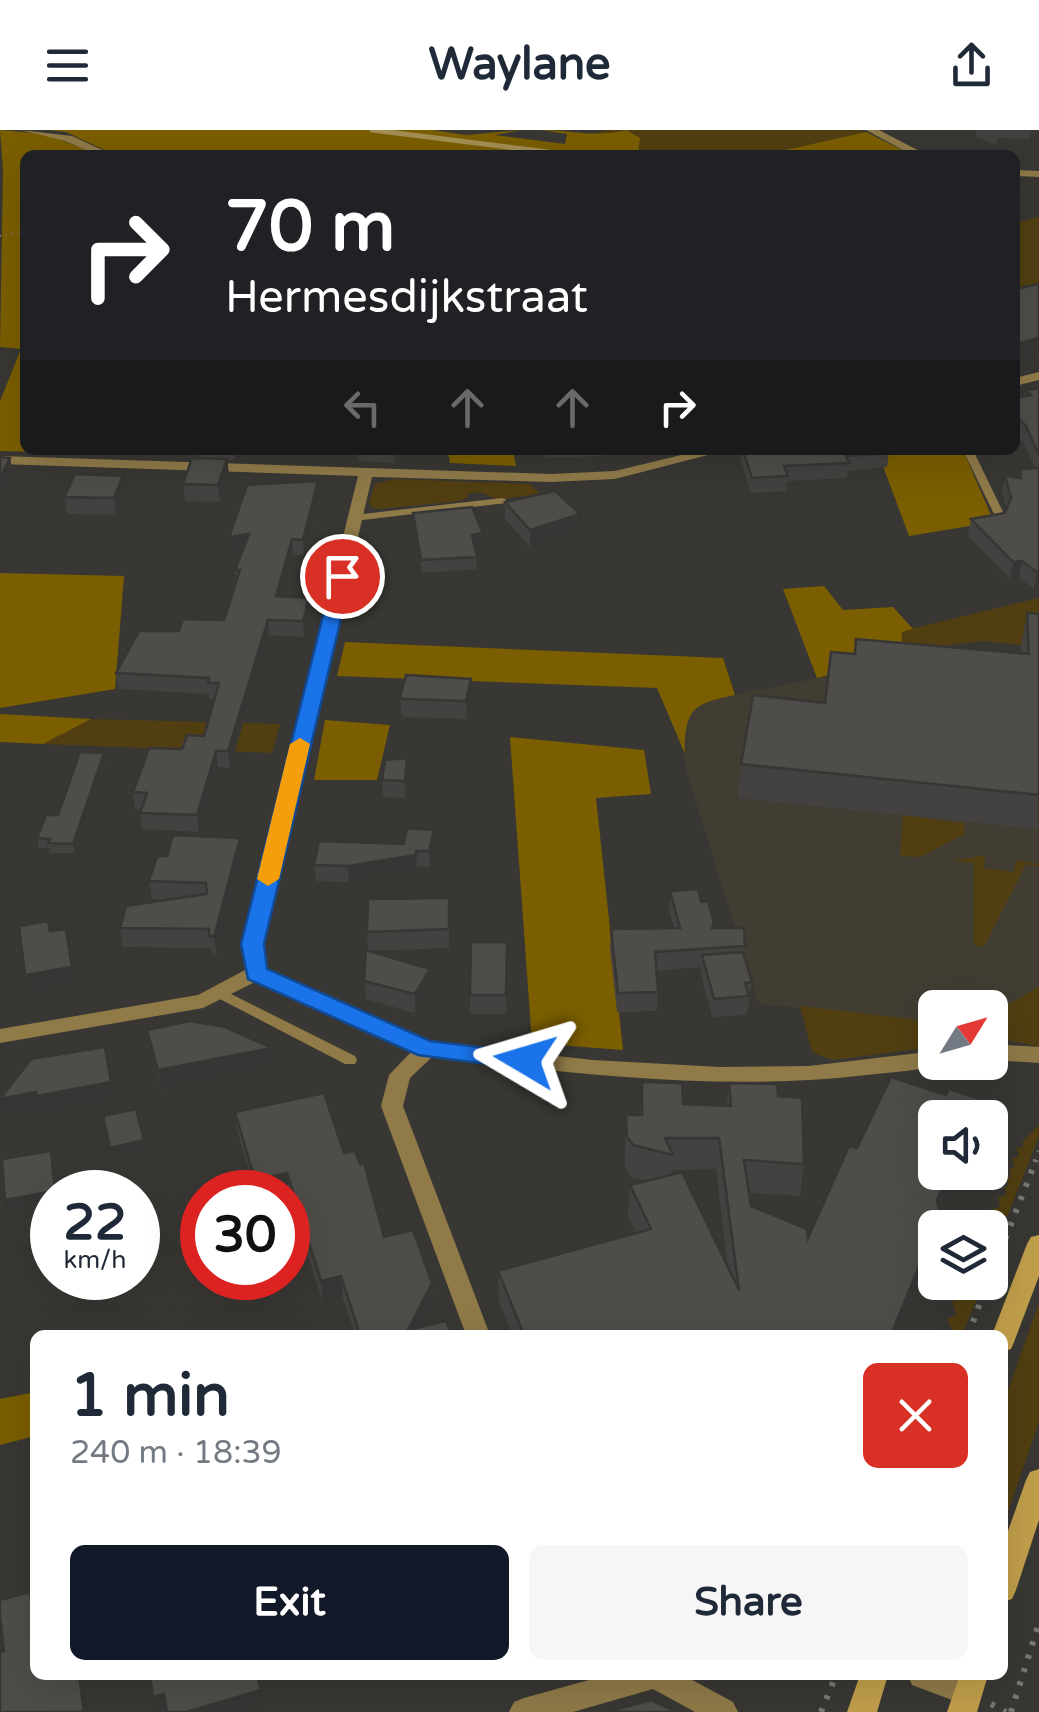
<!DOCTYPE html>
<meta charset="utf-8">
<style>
:root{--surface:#fff;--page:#f6f6f7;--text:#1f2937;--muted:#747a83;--accent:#111827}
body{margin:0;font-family:"Varela Round",sans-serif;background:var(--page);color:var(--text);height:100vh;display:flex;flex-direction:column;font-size:38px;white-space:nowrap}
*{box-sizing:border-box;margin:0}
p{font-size:32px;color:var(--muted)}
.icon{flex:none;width:55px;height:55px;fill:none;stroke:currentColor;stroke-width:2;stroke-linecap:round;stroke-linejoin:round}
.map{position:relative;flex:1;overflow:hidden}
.sheet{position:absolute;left:30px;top:1200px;width:978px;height:350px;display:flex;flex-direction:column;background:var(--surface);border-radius:15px;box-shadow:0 10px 40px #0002}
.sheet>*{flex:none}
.top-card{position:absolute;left:20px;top:20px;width:1000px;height:305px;border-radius:15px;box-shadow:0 10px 40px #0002;background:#202124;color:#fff;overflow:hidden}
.needle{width:65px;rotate:53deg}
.tools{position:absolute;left:918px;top:860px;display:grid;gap:20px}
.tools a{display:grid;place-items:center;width:90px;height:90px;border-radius:15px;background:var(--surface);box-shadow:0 10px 40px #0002;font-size:50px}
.speed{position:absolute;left:30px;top:1040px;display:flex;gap:20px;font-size:50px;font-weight:700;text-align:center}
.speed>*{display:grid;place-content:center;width:130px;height:130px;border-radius:50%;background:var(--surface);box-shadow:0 10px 40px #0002;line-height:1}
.speed small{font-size:25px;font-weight:400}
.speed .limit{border:15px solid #d22;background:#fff;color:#111}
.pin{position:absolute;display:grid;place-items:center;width:85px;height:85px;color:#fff;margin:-42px;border:5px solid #fff;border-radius:50%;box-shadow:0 2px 10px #0007}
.me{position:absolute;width:110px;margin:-55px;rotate:277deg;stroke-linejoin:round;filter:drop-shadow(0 0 8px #0008)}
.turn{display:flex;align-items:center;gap:35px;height:210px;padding:0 40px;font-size:45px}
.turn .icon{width:130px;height:130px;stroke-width:2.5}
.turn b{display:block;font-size:70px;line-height:85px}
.lanes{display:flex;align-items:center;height:95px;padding:0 40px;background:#0003;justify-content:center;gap:50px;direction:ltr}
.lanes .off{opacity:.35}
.round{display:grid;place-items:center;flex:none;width:105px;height:105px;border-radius:15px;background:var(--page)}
.summary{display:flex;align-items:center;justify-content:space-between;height:170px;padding:0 40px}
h1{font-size:60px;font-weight:800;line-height:75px}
.cta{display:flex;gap:20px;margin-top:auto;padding:20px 40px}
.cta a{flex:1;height:115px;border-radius:15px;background:var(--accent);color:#fff;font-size:40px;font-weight:800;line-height:115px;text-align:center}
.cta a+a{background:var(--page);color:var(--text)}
header{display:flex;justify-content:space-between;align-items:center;height:130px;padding:0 40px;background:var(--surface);font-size:45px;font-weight:800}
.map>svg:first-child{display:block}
</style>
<header><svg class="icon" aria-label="menu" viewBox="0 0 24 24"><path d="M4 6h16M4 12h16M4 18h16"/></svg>Waylane<svg class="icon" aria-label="share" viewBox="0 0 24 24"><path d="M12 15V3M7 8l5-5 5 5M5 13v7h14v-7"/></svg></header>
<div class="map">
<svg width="1039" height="1582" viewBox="0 0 1039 1582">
<rect width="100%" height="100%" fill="#383733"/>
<!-- built -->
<polygon fill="#413d33" points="852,541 1039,555 1039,856 990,886 990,878 935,878 935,892 759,874 685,637 687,587 708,570"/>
<!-- green -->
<g fill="#513f12">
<polygon points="607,0 862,0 866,2 763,25 642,25 627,0 602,6 589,5"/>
<polygon points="1039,87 1039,169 1015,174 1015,93"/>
<polygon points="394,349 530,354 541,365 496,369 480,362 468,364 467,368 460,371 379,379 371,377 369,372 375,354"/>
<polygon points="1039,468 1039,517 983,511 857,526 902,501"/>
<polygon points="91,589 280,594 272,623 43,614"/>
<polygon points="903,685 964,693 965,704 920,727 900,726"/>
<polygon points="985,725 984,738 1014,742 1016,730 1039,734 1039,737 1026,734 984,817 974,815 974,733 952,731"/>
<polygon points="1039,856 1039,917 1002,909 991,900 990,886"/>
<polygon points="800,876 935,892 935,917 832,930 812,922"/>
<polygon points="1039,995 1039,1006 1007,1087 997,1087 993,1079 1000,1077 998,1067 1006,1065 1005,1057 1009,1055 1006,1048 1011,1047 1009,1039 1015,1037 1012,1029 1019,1026 1016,1017 1023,1018 1023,1011"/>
<polygon points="972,1153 982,1156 962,1205 943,1205 952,1200 947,1189 957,1185 952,1172 962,1168 956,1155"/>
<polygon points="1039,1173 1039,1292 1003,1397 1003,1274"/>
</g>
<!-- forest -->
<g fill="#7b5e00">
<polygon points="0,0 46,4 99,25 25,25 25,320 124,320 122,324 0,321 0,271 21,219 0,217 3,40"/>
<path d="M 48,0 L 433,0 L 466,5 L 522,0 L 495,5 L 565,14 L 567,4 L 540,0 C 571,0 597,8 626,0 L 640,8 L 638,24 L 642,25 L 115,25 L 66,2 Z"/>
<polygon points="866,2 912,25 763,25"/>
<polygon points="448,320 513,320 516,336 450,333"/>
<polygon points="877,320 963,320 994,392 909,406"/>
<polygon points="0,443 124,446 115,559 0,578"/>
<polygon points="824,456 843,480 893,477 913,499 902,502 901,526 817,548 783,459"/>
<path d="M 345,512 L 723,528 L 735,565 C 693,573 684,580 685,624 L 657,558 L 337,546 Z"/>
<polygon points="0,585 0,584 91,589 43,614 0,612"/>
<polygon points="325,590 390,595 377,650 314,650"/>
<polygon points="510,607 644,620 651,664 596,668 623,920 532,913"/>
<polygon points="35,1262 35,1306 0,1315 0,1269"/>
</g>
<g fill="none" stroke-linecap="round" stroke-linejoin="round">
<!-- stream -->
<polyline stroke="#a38f53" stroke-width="5" points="372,0 571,25"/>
<!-- path-far2 -->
<polyline stroke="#797874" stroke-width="2.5" stroke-dasharray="1 5" stroke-linecap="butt" points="0,106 25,101"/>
<!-- path-far1 -->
<polyline stroke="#797874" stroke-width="5" stroke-dasharray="2.5 8" stroke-linecap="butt" points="1035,1032 1039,1021"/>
<!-- path -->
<g stroke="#797874" stroke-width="6" stroke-dasharray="4 10" stroke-linecap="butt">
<polyline points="990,1148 1036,1030"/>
<polyline points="968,1205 988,1152"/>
<polyline points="991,1574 1006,1582"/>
<polyline points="821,1582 836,1545"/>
<polyline points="1011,1582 1039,1493"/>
</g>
<!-- lane -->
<g fill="#8f7a48" fill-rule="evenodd">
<polygon points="963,320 973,320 1005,386 1004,388 1000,389 995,386"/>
<polygon points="502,368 506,369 506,373 354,391 349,388 354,385"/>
<polygon points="219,858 355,926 357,930 355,934 345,934 214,866 212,863 214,860"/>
</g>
<!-- street -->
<g fill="#8f7a48" fill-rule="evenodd">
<polygon points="21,0 72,6 113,25 98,25 65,11"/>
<polygon points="866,0 879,0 927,25 912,25"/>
<polygon points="1015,40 1039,41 1039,47 1015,46"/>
<polygon points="1039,242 1039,250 1015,256 1015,248"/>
<path d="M 702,320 L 727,320 L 615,349 L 551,352 L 372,347 L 263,813 L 266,839 L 430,912 L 593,930 L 720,937 L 809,936 L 935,921 L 935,932 L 943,934 C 919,941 892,942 867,945 C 721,962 577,944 432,927 L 410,948 L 403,976 L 490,1205 L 466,1205 L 381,976 L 389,945 L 412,921 L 257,851 L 203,878 L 0,913 L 0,899 L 198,865 L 245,840 L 243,813 L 358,346 L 0,334 L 0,326 L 551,344 L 615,341 Z"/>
<polygon points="990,914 1039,917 1039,933 990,930"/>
<polygon points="607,1545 683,1545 733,1572 738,1582 695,1582 653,1559 573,1582 509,1582 514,1572 524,1568"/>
<polygon points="908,1545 959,1545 978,1552 982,1562 978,1572 968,1576 912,1555"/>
</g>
<!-- secondary -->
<g fill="#c19f4b" fill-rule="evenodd">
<polygon points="1039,1105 1039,1146 1014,1212 1011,1219 1002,1222 1002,1205 992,1205 1027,1114 1031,1107"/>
<polygon points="1039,1339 1039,1390 1016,1460 1012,1469 1002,1472 1002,1418 1026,1350 1030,1342"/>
<polygon points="860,1545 888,1545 877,1582 847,1582"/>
<polygon points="960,1545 988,1545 977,1582 947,1582"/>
</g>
</g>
<!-- wall -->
<g fill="#444240" fill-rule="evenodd">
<polygon points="976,0 1031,0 1029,9 998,8 997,15 976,7"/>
<polygon points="1039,258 1039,458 1034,459 1019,447 1010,449 968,406 971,389 1005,383 1007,379 1002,362 1005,346 1019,348 1020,339 1035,338 1023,312 1015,304 1015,268 1024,267 1025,261"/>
<polygon points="198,320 238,320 234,330 227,330 229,345 220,372 185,371 183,354 199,328"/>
<polygon points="357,320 395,320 395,333 358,331"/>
<polygon points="543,320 626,320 602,326 546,328"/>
<polygon points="741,320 888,320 889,323 887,337 848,341 847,348 787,351 786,361 751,363 740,329"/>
<polygon points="126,363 116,385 67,384 64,367"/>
<polygon points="319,366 304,425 293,425 281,466 309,468 310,483 304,507 269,505 230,638 218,637 199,702 142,699 140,683 141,679 135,679 133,662 182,619 204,606 214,569 209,569 209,564 119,559 116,543 179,501 224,490 236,451 235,440 242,421 231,423 229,407"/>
<polygon points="505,372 579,401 530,417 505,389"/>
<polygon points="413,383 483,416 475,417 477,439 422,443 414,395"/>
<polygon points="1027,483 1039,484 1038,699 738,668 741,634 825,573 854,524 1021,524 1021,516"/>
<polygon points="400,567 472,567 467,589 405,587 401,584"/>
<polygon points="104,623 105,632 75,723 50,723 49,718 39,718 37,708 58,685"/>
<polygon points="407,628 408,645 405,668 383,667 382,650"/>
<polygon points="404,714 434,715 430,737 417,737 417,741 349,752 316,751 314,735"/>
<polygon points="242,727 217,825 212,825 211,818 123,817 120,798 168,770 152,769 149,751"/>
<polygon points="670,761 701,772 714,798 745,816 744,825 752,852 747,885 712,887 701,844 701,837 656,841 658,862 657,881 617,882 610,818 611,799 674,798 669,780"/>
<polygon points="449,768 449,818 368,821 367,802"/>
<polygon points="507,812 506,884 470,884 470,865"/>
<polygon points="364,851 431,857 415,883 366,869"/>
<polygon points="147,900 274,937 161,959"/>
<path d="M 891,947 L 946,965 L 949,959 L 977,968 L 982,983 L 981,988 L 935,988 L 935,1042 L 963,1042 L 951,1072 L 942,1075 L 939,1082 L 937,1098 L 935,1098 L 933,1117 L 897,1205 L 512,1205 L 499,1172 L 498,1141 L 636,1103 L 628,1087 L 630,1055 L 647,1051 L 631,1047 L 625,1039 L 625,1017 L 626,985 L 640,985 L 642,952 L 682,953 L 683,974 L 727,976 L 729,953 L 777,954 L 778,966 L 802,968 L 804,1034 L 800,1066 L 749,1063 L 751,1076 L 807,1099 L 808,1108 L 849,1016 L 857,1018 ZM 716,1039 L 728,1139 L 682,1042 L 672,1045 L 672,1040 Z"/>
<polygon points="235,982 344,1023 384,1107 432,1153 433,1175 422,1197 452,1205 355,1205 343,1168 323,1173 289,1065 288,1062 255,1062 238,1004"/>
</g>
<!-- shaded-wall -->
<g fill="#373634">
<polygon points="1039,208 1038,227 1015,232 1015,214"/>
<polygon points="602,320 626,320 602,326"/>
<polygon points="10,328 13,343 0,370 0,348"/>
<polygon points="227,329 229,345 220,372 218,355"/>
<polygon points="123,346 126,363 116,385 114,368"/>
<polygon points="318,351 319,366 304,425 303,410"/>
<polygon points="580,384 579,401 530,417 530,400"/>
<polygon points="483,403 483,416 472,417 472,405"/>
<polygon points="249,404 250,420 231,423 229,407"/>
<polygon points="292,409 293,425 277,482 276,466"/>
<polygon points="1022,431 1019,447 1010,449 1013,432"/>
<polygon points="1037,442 1039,442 1039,458 1034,459"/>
<polygon points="309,468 310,483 304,507 303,491"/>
<polygon points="268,490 269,505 230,638 228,621"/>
<polygon points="471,549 472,567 467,589 466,571"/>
<polygon points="216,621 218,637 199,702 197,685"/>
<polygon points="104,623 105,632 75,723 73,714"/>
<polygon points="407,628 408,645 405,668 405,651"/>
<polygon points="434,700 434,715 430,737 429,721"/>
<polygon points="240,708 242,727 217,825 214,807"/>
<polygon points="416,725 417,741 349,752 348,736"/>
<polygon points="66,799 76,856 29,864 25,845"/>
<polygon points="430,839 431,857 415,883 415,864"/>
<polygon points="105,917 114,971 41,985 40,981 4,988 1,975 1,985 0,987 0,954 1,969"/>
<polygon points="272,918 274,937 161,959 158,940"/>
<polygon points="144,1010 146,1020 112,1027 110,1018"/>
<polygon points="51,1021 56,1062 52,1062 52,1072 7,1080 5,1070"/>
<polygon points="963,1042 951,1072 942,1075 931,1102 937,1070 949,1043"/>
<polygon points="287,1043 289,1065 288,1066 288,1062 256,1062 255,1050"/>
<polygon points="940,1085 937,1098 935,1098 933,1117 897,1205 891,1205"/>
<polygon points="0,1101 5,1138 0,1139"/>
<polygon points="341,1146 343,1168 323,1173 321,1151"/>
<polygon points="432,1153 433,1175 418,1205 408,1200"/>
<polygon points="79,1545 85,1561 88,1582 84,1582"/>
<polygon points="257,1545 286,1545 258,1553"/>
<polygon points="261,1560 263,1576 244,1582 186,1582"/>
<polygon points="164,1564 168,1580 157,1582 153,1567"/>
</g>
<!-- building -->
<g fill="#4f4d4a" stroke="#373634" stroke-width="2.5">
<polygon points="1039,154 1039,208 1015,214 1015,159"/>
<polygon points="1039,258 1039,325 1026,296 1015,285 1015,268 1031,265 1025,261"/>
<polygon points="743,320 888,320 889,323 846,326 849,333 784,336 788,346 752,348"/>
<polygon points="0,327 10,328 0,348"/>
<polygon points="192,328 227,329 218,355 183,354"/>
<polygon points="1039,338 1039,442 1037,442 1022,431 1013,432 971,389 1005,383 1011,368 1005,346 1021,348 1020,339"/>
<polygon points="75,344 123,346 114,368 64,367"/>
<polygon points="318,351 303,410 292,409 276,466 309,468 303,491 268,490 228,621 216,621 197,685 140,683 147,663 133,662 149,618 182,619 187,605 204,606 219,553 208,553 209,548 116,543 139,501 179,501 183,489 224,490 240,440 235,440 249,404 229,407 247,355"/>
<polygon points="555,361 580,384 530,400 505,372"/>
<polygon points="472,377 483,403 472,405 477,427 421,430 413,383"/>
<polygon points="1027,483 1039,484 1039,665 741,634 753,565 825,573 831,522 855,524 856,509 1029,524"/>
<polygon points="406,545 471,549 466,571 404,569 400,567"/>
<polygon points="80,622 104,623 73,714 48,713 50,709 37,708 46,685 58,685"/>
<polygon points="407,628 405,651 382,650 385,630"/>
<polygon points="407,698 434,700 429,721 416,721 416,725 348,736 314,735 319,711 404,714"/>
<polygon points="173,705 240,708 214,807 209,806 209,799 120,798 126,776 207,764 206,753 149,751 157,726 167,726"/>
<polygon points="698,759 701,772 708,771 714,793 712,798 744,798 745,816 655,822 658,862 618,863 611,799 680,798 670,761"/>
<polygon points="449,768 449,799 367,802 368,769"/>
<polygon points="48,791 50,801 66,799 72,837 25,845 19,796"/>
<polygon points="471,812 507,812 506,865 470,865"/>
<polygon points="366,820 430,839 415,864 364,851"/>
<polygon points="743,822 752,852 745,853 749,866 714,869 702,825"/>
<polygon points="190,891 225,897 272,918 158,940 147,900"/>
<polygon points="105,917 111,952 37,966 36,962 0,969 31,929"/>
<polygon points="891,947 946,965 949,959 977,968 982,983 980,988 935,988 935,1042 950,1042 937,1070 940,1085 891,1205 524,1205 498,1141 651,1099 630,1055 682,1042 739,1160 719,1008 665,1008 673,1025 633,1015 627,1007 626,985 642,985 642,952 682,953 683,974 731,976 729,953 777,954 778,966 802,968 804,1034 744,1030 751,1076 807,1099 808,1108 849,1016 857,1018"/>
<polygon points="324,963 344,1023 355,1021 360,1034 364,1033 384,1107 413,1100 432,1153 408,1200 446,1191 452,1205 360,1205 341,1146 321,1151 287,1043 255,1050 235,982"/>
<polygon points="136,979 144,1010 110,1018 103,986"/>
<polygon points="51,1021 55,1061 5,1070 2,1029"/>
<polygon points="30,1462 35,1499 35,1545 79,1545 84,1582 0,1582 0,1522 4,1521 0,1487 0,1470"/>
<polygon points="150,1545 257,1545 261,1560 186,1582 167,1582 164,1564 153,1567"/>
<polygon points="651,1570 677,1582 607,1582"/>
</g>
<!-- route -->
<polygon fill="#1a73e8" stroke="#114b97" stroke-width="2.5" points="342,440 351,446 264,814 267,839 430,911 534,924 538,930 534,937 525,939 418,925 248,849 241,814 333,446"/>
<!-- slow -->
<polygon fill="#f59e0b" points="300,608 310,614 279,749 268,756 257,749 290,614"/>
</svg>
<div class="tools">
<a><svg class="needle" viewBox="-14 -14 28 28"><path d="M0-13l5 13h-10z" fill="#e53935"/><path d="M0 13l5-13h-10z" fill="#747a83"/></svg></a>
<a><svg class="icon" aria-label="sound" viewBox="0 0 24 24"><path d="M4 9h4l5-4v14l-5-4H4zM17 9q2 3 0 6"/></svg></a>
<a><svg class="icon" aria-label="layers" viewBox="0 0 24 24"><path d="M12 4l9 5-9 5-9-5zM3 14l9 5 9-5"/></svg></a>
</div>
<div class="speed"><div>22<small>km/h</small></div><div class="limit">30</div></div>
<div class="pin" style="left:342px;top:446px;background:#d93025"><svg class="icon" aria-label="arrive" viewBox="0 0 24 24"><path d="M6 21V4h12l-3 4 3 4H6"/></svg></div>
<svg class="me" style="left:525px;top:930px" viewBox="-20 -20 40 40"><path d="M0-17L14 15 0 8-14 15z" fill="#1a73e8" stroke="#fff" stroke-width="4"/></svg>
<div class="top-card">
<div class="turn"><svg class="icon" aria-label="right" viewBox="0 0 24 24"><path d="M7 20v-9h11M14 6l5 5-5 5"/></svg><div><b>70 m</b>Hermesdijkstraat</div></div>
<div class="lanes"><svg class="icon off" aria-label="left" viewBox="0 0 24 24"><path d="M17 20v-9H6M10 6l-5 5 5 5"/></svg><svg class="icon off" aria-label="ahead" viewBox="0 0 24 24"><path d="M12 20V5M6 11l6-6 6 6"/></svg><svg class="icon off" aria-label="ahead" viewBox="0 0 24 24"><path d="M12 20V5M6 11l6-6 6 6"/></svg><svg class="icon" aria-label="right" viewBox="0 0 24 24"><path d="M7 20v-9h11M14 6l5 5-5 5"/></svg></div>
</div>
<section class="sheet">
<div class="summary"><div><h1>1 min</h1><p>240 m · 18:39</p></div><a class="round" style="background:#d93025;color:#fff"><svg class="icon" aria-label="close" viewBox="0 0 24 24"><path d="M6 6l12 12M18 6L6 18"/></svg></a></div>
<div class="cta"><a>Exit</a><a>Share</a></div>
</section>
</div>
